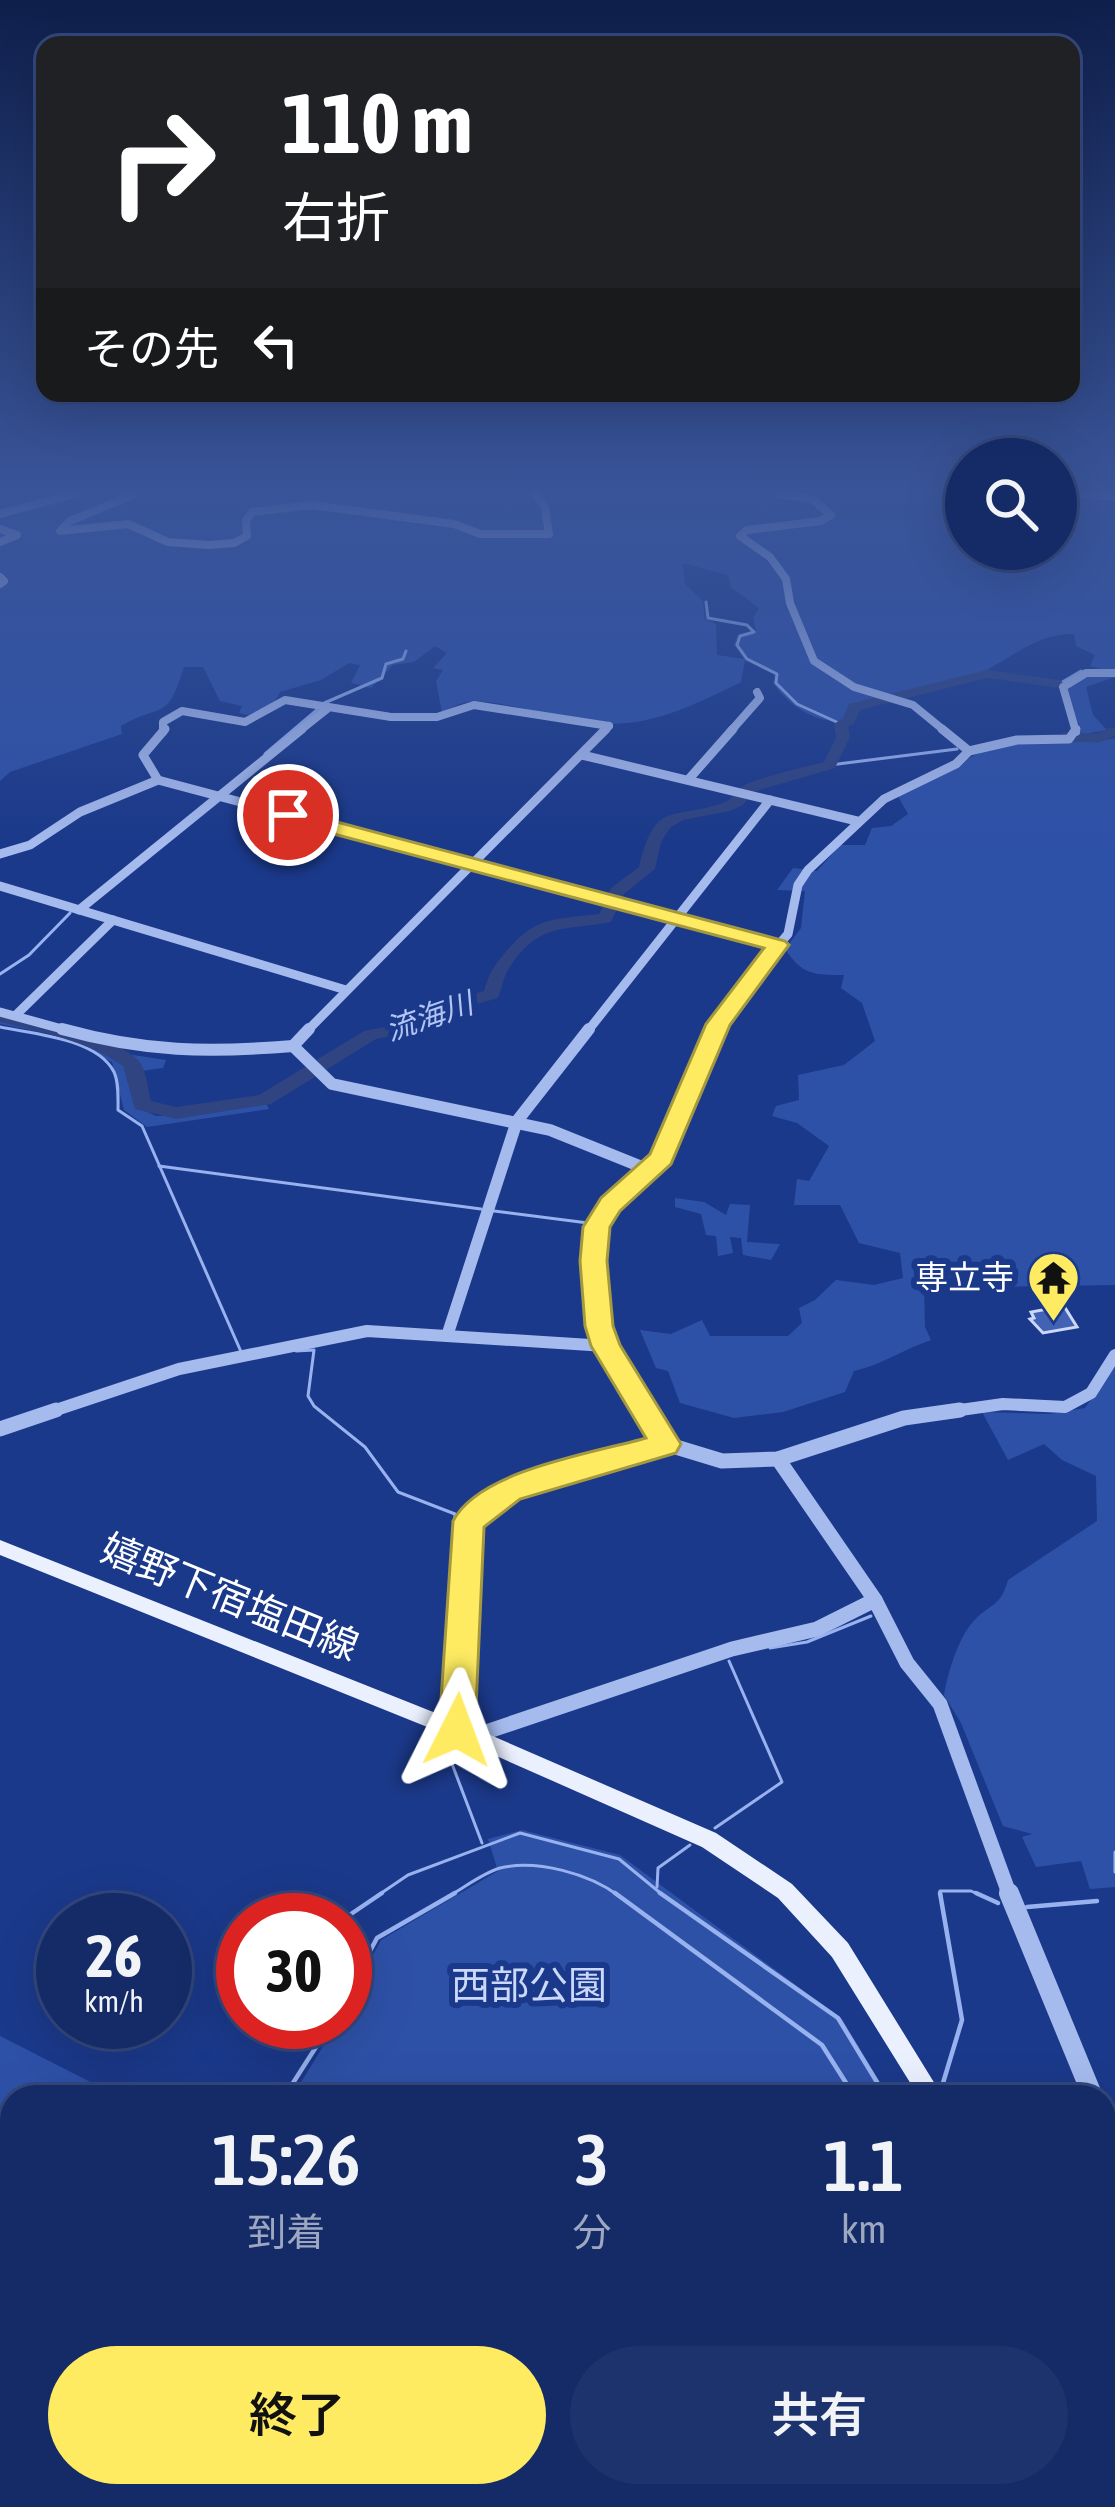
<!DOCTYPE html>
<html lang="ja">
<meta charset="utf-8">
<style>
:root{--surface:#142b68;--page:#1d336e;--text:#f1f3f6;--muted:#9da7c0;--line:#33477c;--accent:#feeb62}
body{margin:0;font-family:"Asap Condensed","Noto Sans JP",sans-serif;background:var(--page);color:var(--text);height:100vh;display:flex;flex-direction:column;font-size:45px;white-space:nowrap}
*{box-sizing:border-box;margin:0}
p{font-size:39px;color:var(--muted)}
.icon{flex:none;width:66px;height:66px;fill:none;stroke:currentColor;stroke-width:2;stroke-linecap:round;stroke-linejoin:round}
.map{position:relative;flex:1;overflow:hidden}
.side{position:absolute;left:0px;top:2085px;width:1116px;height:423px;display:flex;flex-direction:column;background:var(--surface);border-radius:36px 36px 0 0;box-shadow:0 12px 48px #0002,0 0 0 3px var(--line)}
.side>*{flex:none}
.hud{position:absolute;left:36px;top:36px;width:1044px;height:366px;border-radius:24px;box-shadow:0 12px 48px #0002,0 0 0 3px var(--line);background:#202124;color:#fff;overflow:hidden}
.tools{position:absolute;left:945px;top:438px;display:grid;gap:24px}
.tools a{display:grid;place-items:center;width:132px;height:132px;border-radius:50%;background:var(--surface);box-shadow:0 12px 48px #0002,0 0 0 3px var(--line);font-size:60px}
.speed{position:absolute;left:36px;top:1893px;display:flex;gap:24px;font-size:60px;font-weight:700;text-align:center}
.speed>*{display:grid;place-content:center;width:156px;height:156px;border-radius:50%;background:var(--surface);box-shadow:0 12px 48px #0002,0 0 0 3px var(--line);line-height:1}
.speed small{font-size:30px;font-weight:400}
.speed .limit{border:18px solid #d22;background:#fff;color:#111}
.pin{position:absolute;display:grid;place-items:center;width:102px;height:102px;color:#fff;margin:-51px;border:6px solid #fff;border-radius:50%;box-shadow:0 3px 12px #0007}
.me{position:absolute;width:132px;margin:-66px;rotate:3deg;stroke-linejoin:round;filter:drop-shadow(0 0 9px #0008)}
.turn{display:flex;align-items:center;gap:42px;height:252px;padding:0 48px;font-size:54px}
.turn .icon{width:156px;height:156px;stroke-width:2.5}
.turn b{display:block;font-size:84px;line-height:102px}
.then{display:flex;align-items:center;height:114px;padding:0 48px;background:#0003;gap:24px;font-size:45px}
.eta{display:flex;justify-content:space-evenly;align-items:center;height:204px;text-align:center}
.eta b{font-size:72px;font-weight:600;line-height:84px}
.action{display:flex;gap:24px;margin-top:auto;padding:24px 48px}
.action a{flex:1;height:138px;border-radius:72px;background:var(--accent);color:#111;font-size:48px;font-weight:600;line-height:138px;text-align:center}
.action a+a{background:var(--page);color:var(--text)}
.map>svg:first-child{display:block}
</style>
<div class="map">
<svg width="1115" height="2507" viewBox="0 0 1115 2507">
<rect width="100%" height="100%" fill="#1b398a"/>
<!-- green -->
<g fill="#2e51a8" fill-rule="evenodd">
<path d="M 0,494 L 966,494 L 966,549 L 1056,549 L 1056,494 L 1115,494 L 1115,677 L 1086,687 L 1093,715 L 1107,730 L 1079,735 L 1080,726 L 1068,710 L 1067,687 L 1076,678 L 1109,671 L 1090,666 L 1095,655 L 1076,646 L 1074,634 C 1033,633 1006,664 971,677 C 934,692 890,697 851,705 L 847,720 C 818,726 789,706 773,683 L 775,675 L 745,660 L 741,682 C 698,703 658,724 609,724 C 568,724 503,698 469,702 C 461,702 450,709 442,712 L 436,681 L 443,670 L 433,668 L 447,653 L 435,646 L 414,662 L 393,665 L 371,688 L 351,683 L 360,665 L 349,663 L 321,680 L 280,692 C 271,710 259,719 239,713 L 242,706 L 220,701 L 203,667 L 184,667 C 166,724 164,701 121,726 L 122,734 L 10,772 L 0,781 ZM 682,563 L 728,575 L 732,588 L 759,608 L 753,618 L 756,630 L 737,636 L 734,645 L 744,659 L 717,655 L 716,624 L 705,619 L 703,601 L 685,584 Z"/>
<path d="M 1115,738 L 1115,1285 L 924,1288 L 925,1327 L 931,1340 C 904,1349 881,1365 854,1371 L 845,1392 L 783,1412 L 734,1418 L 680,1403 L 668,1371 L 656,1368 L 640,1330 L 671,1334 L 702,1320 L 710,1336 L 788,1336 L 802,1323 L 799,1308 L 815,1300 L 836,1280 L 874,1285 L 903,1278 L 900,1253 L 859,1243 L 840,1205 L 794,1205 L 797,1179 L 809,1181 L 829,1146 L 797,1123 L 772,1116 L 776,1106 L 799,1100 L 798,1075 L 844,1065 L 875,1041 L 862,1003 L 841,988 L 844,975 C 814,975 802,975 785,949 L 801,928 L 805,891 L 777,890 L 793,868 L 817,871 L 840,845 L 865,845 L 872,828 L 891,826 L 908,814 L 898,796 C 930,780 977,749 1010,743 C 1045,737 1080,747 1115,738 Z"/>
<polygon points="0,1019 58,1032 107,1051 166,1060 163,1068 127,1073 136,1107 156,1116 176,1116 266,1103 269,1109 147,1127 124,1110 112,1062 57,1035 0,1024"/>
<polygon points="675,1198 704,1202 726,1215 730,1204 750,1205 747,1242 780,1244 771,1260 743,1255 741,1238 730,1237 733,1253 718,1256 716,1236 706,1235 701,1214 675,1207"/>
<path d="M 1115,1364 L 1115,1887 L 1090,1889 L 1081,1861 L 1036,1867 L 1022,1837 L 1032,1834 L 1003,1826 L 961,1723 L 944,1695 C 948,1673 957,1641 972,1623 C 989,1603 1000,1609 1008,1580 L 1097,1521 L 1096,1476 L 1062,1460 L 1044,1444 L 1008,1460 L 982,1412 L 1050,1414 L 1085,1408 Z"/>
<polygon points="522,1830 620,1855 842,2019 889,2097 292,2097 338,2022 345,2022 345,2008 381,1940 498,1871 488,1839"/>
<polygon points="0,2036 120,2097 12,2097 12,2116 0,2110"/>
<polygon points="12,2282 12,2435 0,2429 0,2283"/>
<polygon points="146,2496 314,2496 327,2507 158,2507"/>
<polygon points="504,2496 1049,2496 1053,2507 509,2507"/>
</g>
<g fill="none" stroke-linecap="round" stroke-linejoin="round">
<!-- stream-far1 -->
<g stroke="#98b2ef" stroke-width="3">
<polyline points="706,602 708,618 747,625 754,632 740,636 737,645 747,659 777,674 776,683 797,704 841,724"/>
<polyline points="1059,684 1081,671"/>
<polyline points="322,704 382,678 386,664 403,659 406,651"/>
<polyline points="265,754 318,709"/>
<polyline points="830,765 957,749"/>
<polyline points="0,974 29,955 70,913"/>
<path d="M 0,1027 C 32,1034 97,1038 114,1072 C 119,1083 118,1098 118,1110 L 142,1126 L 242,1354"/>
<polyline points="159,1166 481,1209"/>
<polyline points="494,1211 588,1223"/>
<polyline points="296,1351 314,1350 308,1396 314,1406 365,1447 398,1492 455,1514 446,1709"/>
<polyline points="770,1648 807,1642 871,1616"/>
<polyline points="446,1748 482,1843"/>
<polyline points="715,1828 782,1782 729,1661"/>
<polyline points="1115,1852 1115,1872"/>
<polyline points="657,1887 658,1868 690,1845"/>
<polyline points="377,1896 408,1875 520,1833 619,1859 664,1896"/>
<path d="M 449,1896 C 465,1887 483,1873 500,1868 C 537,1859 590,1874 619,1896"/>
<polyline points="941,1896 940,1891 971,1891 982,1896"/>
</g>
<!-- stream -->
<g stroke="#98b2ef" stroke-width="4.5">
<polyline points="615,1893 822,2045 855,2097"/>
<polyline points="660,1893 838,2018 886,2097"/>
<polyline points="976,1893 998,1903"/>
<polyline points="1027,1907 1097,1901"/>
<polyline points="348,1916 382,1893"/>
<polyline points="345,1998 377,1938 455,1893"/>
<polyline points="940,2093 962,2020 940,1893"/>
<polyline points="284,2097 332,2022"/>
<polyline points="1018,2496 1022,2507"/>
<polyline points="1048,2496 1058,2496"/>
</g>
<!-- canal -->
<polyline stroke="#2f4481" stroke-width="9" points="1065,737 1098,738 1112,732"/>
<!-- river -->
<g fill="#2f4481" fill-rule="evenodd">
<path d="M 987,670 L 1059,680 L 1066,684 L 1059,688 L 987,678 L 860,710 L 854,724 L 848,726 L 850,737 L 835,768 L 753,792 L 743,805 L 730,811 L 683,820 L 670,828 L 661,842 L 655,869 L 624,894 L 611,922 C 563,931 538,922 508,970 C 503,978 502,989 498,998 L 473,1005 L 432,1028 L 376,1039 L 271,1104 L 176,1119 L 135,1109 L 123,1066 C 87,1041 42,1032 0,1022 L 0,1012 C 29,1018 128,1039 141,1064 C 147,1074 148,1090 151,1101 L 176,1107 L 259,1095 L 364,1031 L 421,1020 L 461,997 L 484,991 C 489,972 496,963 509,948 C 537,916 558,919 599,914 L 611,888 L 639,867 C 655,801 669,820 720,804 C 732,801 733,793 742,787 C 754,778 806,767 824,762 L 836,737 L 834,724 L 843,718 L 849,704 Z"/>
<polygon points="0,2191 12,2195 12,2229 0,2225"/>
<polygon points="422,2496 460,2496 465,2507 426,2507"/>
</g>
</g>
<!-- building -->
<polygon fill="#4462b3" stroke="#cbd8f9" stroke-width="3" points="1064,1306 1077,1327 1043,1333 1030,1319 1034,1318 1031,1312"/>
<g fill="none" stroke-linecap="round" stroke-linejoin="round">
<!-- minor-far4 -->
<g stroke="#a5baed" stroke-width="8">
<polyline points="135,494 70,521 60,531 128,524 168,542 209,545 234,543 247,536 246,521 252,512 312,505 454,524 480,534 549,534 545,507 535,494"/>
<polyline points="778,494 812,499 831,515 821,521 747,530 740,536 770,557 786,579 790,603 814,661 854,687 913,705 946,732"/>
<polyline points="1080,494 1115,497"/>
<polyline points="0,514 74,494"/>
<polyline points="0,529 17,535 0,542"/>
<polyline points="0,577 4,581 0,584"/>
<polyline points="163,732 163,722 182,711 245,722 285,700 391,717 437,717 474,705 609,726"/>
<polyline points="298,732 327,709"/>
<polyline points="603,732 609,726"/>
<polyline points="730,732 760,698 757,692"/>
<polyline points="1076,732 1063,687 1086,673 1115,673"/>
</g>
<!-- minor-far3 -->
<g stroke="#a5baed" stroke-width="9">
<polyline points="942,729 969,751"/>
<polyline points="582,755 857,821"/>
<polyline points="158,780 143,755 165,729"/>
<polyline points="688,780 733,729"/>
<polyline points="0,854 30,845 80,812 158,780 778,945"/>
<polyline points="0,886 346,990"/>
<polyline points="79,910 302,729"/>
<polyline points="0,1012 73,1032"/>
<polyline points="16,1015 113,920"/>
<polyline points="306,1032 606,729"/>
<polyline points="587,1032 770,800"/>
<polyline points="715,1032 741,988 788,934 798,885 808,870 884,799 956,764 969,751 1017,740 1069,739 1076,729"/>
</g>
<!-- minor-far2 -->
<g stroke="#a5baed" stroke-width="12">
<path d="M 62,1029 C 145,1052 208,1053 293,1046 L 309,1029"/>
<polyline points="293,1046 332,1084 550,1130 647,1169"/>
<polyline points="447,1336 517,1121 589,1029"/>
<polyline points="47,1413 179,1369 367,1331 606,1346"/>
<polyline points="647,1413 599,1326 594,1261 597,1227 610,1205 661,1158 683,1118 716,1029"/>
<polyline points="939,1413 1003,1404 1065,1407 1091,1393 1115,1355"/>
</g>
<!-- minor-far1 -->
<g stroke="#a5baed" stroke-width="15">
<polyline points="645,1410 666,1444 722,1461 778,1459 904,1418 960,1410"/>
<polyline points="0,1429 56,1410"/>
<polyline points="778,1459 875,1600 907,1663 940,1704 1010,1896"/>
<polyline points="457,1730 469,1521 510,1490 666,1444"/>
<polyline points="474,1736 732,1649 817,1629 875,1600"/>
</g>
<!-- minor -->
<g stroke="#a5baed" stroke-width="20">
<polyline points="1009,1893 1093,2097"/>
<polyline points="1104,2123 1115,2149"/>
<polyline points="1104,2488 1115,2480"/>
<polyline points="1081,2507 1094,2496"/>
</g>
<!-- major -->
<g fill="#ebf0ff" fill-rule="evenodd">
<polygon points="0,1540 481,1731 716,1833 792,1884 848,1943 943,2097 919,2097 832,1957 778,1898 702,1847 467,1743 0,1555"/>
<polygon points="1104,2405 1113,2409 1115,2413 1115,2452 1106,2448 1104,2445"/>
</g>
</g>
<!-- sky -->
<linearGradient id="sky" x2="0" y2="1"><stop stop-color="#0f1f4c"/><stop offset="0.58" stop-color="#395498"/><stop offset="1" stop-color="#395498" stop-opacity="0"/></linearGradient>
<rect width="1115" height="845" fill="url(#sky)"/>
<!-- route -->
<path fill="#feeb62" stroke="#a59940" stroke-width="3" d="M 288,809 L 785,941 L 789,945 L 730,1025 L 671,1164 L 620,1211 L 610,1227 L 607,1261 L 613,1326 L 620,1345 L 681,1444 L 676,1453 L 520,1499 L 484,1527 L 475,1730 L 469,1741 L 457,1746 L 444,1741 L 439,1730 L 453,1521 C 479,1470 594,1453 646,1438 L 591,1346 L 585,1326 L 580,1261 L 583,1227 L 601,1198 L 650,1154 L 706,1024 L 764,948 L 281,820 L 281,811 Z"/>
<!-- icons -->
<defs>
<symbol id="temple-pin" viewBox="-11 -11 22 30"><path d="M0 17L-7.5 6A9.5 9.5 0 1 1 7.5 6Z" fill="#feeb62" stroke="#1b398a"/><path d="M0-6L5-2H3V0L6.5 2.5H4V6H1.5V3h-3V6H-4V2.5H-6.5L-3 0V-2H-5Z" fill="#111"/></symbol>
</defs>
<g fill-rule="evenodd">
<use href="#temple-pin" x="1024" y="1248" width="59" height="81"/>
</g>
<g text-anchor="middle" dominant-baseline="central" stroke-width="12" stroke-linejoin="round" paint-order="stroke">
<!-- far-water labels -->
<g font-size="30" font-style="italic" fill="#b1c5f4" stroke="#1b398a">
<text transform="translate(429 1016) rotate(-19)">流海川</text>
</g>
<!-- poi labels -->
<g font-size="33" fill="#fff" stroke="#1b398a" text-anchor="end">
<text x="1014" y="1277">専立寺</text>
</g>
<!-- near-street labels -->
<g font-size="39" fill="#fff" stroke="#1b398a">
<text transform="translate(230 1597) rotate(22)">嬉野下宿塩田線</text>
</g>
<!-- near-park labels -->
<g font-size="39" fill="#cbd8f9" stroke="#1b398a">
<text x="529" y="1985">西部公園</text>
</g>
</g>
</svg>
<div class="tools">
<a><svg class="icon" aria-label="search" viewBox="0 0 24 24"><circle cx="10" cy="10" r="6"/><path d="M15 15l6 6"/></svg></a>
</div>
<div class="speed"><div>26<small>km/h</small></div><div class="limit">30</div></div>
<div class="pin" style="left:288px;top:815px;background:#d93025"><svg class="icon" aria-label="arrive" viewBox="0 0 24 24"><path d="M6 21V4h12l-3 4 3 4H6"/></svg></div>
<svg class="me" style="left:457px;top:1730px" viewBox="-20 -20 40 40"><path d="M0-17L14 15 0 8-14 15z" fill="#feeb62" stroke="#fff" stroke-width="4"/></svg>
<div class="hud">
<div class="turn"><svg class="icon" aria-label="right" viewBox="0 0 24 24"><path d="M7 20v-9h11M14 6l5 5-5 5"/></svg><div><b>110 m</b>右折</div></div>
<div class="then">その先<svg class="icon" aria-label="left" viewBox="0 0 24 24"><path d="M17 20v-9H6M10 6l-5 5 5 5"/></svg></div>
</div>
<section class="side">
<div class="eta">
<div><b>15:26</b><p>到着</p></div>
<div><b>3</b><p>分</p></div>
<div><b>1.1</b><p>km</p></div>
</div>
<div class="action"><a>終了</a><a>共有</a></div>
</section>
</div>
